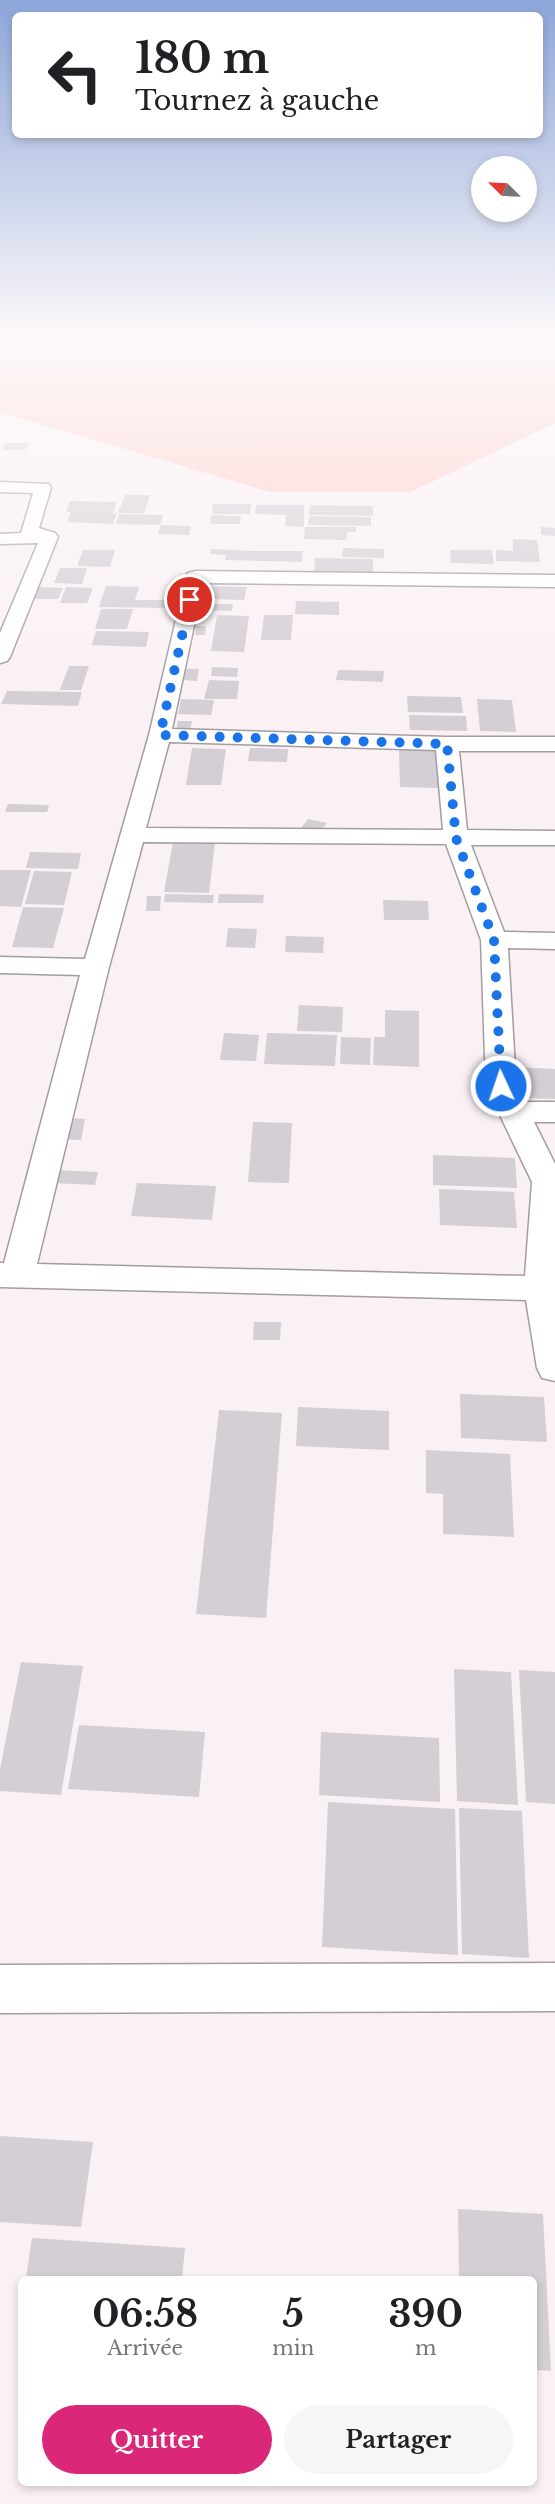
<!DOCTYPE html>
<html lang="fr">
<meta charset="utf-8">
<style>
:root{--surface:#fff;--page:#f6f6f6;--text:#202124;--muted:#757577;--accent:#db2777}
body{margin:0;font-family:"Libre Baskerville",serif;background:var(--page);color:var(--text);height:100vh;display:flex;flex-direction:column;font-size:22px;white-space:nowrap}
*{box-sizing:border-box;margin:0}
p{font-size:20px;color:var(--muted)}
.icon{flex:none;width:33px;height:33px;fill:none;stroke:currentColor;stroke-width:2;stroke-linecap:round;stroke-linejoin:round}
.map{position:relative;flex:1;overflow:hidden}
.details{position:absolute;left:18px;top:2276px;width:519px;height:210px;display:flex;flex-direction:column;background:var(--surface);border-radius:9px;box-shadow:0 3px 9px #0003}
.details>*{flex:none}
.guide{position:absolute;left:12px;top:12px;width:531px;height:126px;border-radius:9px;box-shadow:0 3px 9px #0003;background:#fff;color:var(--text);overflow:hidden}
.needle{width:39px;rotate:294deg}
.fabs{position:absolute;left:471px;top:156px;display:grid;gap:12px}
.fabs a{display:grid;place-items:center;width:66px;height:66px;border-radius:50%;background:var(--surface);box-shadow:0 3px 9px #0003;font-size:30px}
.pin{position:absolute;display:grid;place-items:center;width:51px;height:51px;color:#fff;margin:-26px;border:3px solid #fff;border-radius:50%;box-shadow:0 2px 6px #0007}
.me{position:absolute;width:66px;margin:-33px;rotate:357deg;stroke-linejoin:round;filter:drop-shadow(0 0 4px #0008)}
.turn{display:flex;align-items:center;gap:21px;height:126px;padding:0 24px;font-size:27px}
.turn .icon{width:78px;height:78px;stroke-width:2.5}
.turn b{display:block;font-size:42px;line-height:51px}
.eta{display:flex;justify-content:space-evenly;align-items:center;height:102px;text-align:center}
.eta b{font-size:36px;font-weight:800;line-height:42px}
.cta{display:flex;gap:12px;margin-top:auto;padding:12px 24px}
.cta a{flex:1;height:69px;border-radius:36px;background:var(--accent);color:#fff;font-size:24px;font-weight:800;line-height:69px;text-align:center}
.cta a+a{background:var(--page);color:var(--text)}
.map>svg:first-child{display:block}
</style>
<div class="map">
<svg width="555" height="2504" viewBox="0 0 555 2504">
<rect width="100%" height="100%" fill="#faf1f5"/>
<!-- green -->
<polygon fill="#fcccc6" points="0,341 510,341 555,345 555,423 411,492 270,492 0,412"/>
<!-- building -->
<g fill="#d4ced5">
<polygon points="5,443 29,443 25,450 2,450"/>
<polygon points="125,495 150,495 144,513 118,513"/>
<polygon points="70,501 117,502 113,513 117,513 113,524 67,522 71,512 66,512"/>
<polygon points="213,504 251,504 250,514 212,514"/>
<polygon points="256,505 304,505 304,527 285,526 286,515 255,514"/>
<polygon points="310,505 373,506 373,516 309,515"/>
<polygon points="119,514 163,515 160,525 116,524"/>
<polygon points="211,515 241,516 240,524 210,524"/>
<polygon points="309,516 371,517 371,526 308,525"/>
<polygon points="160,525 191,526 189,535 158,534"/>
<polygon points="305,527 356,527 356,532 347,532 346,540 304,539"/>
<polygon points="541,527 555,528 555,536 541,535"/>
<polygon points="513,539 537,540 540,562 496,561 496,550 513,551"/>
<polygon points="343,548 384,549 384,558 342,557"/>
<polygon points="211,549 254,551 303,551 302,562 225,560 226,555 210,554"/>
<polygon points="83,550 115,550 110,567 77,566"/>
<polygon points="450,550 492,550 494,564 451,563"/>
<polygon points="315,558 373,559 373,572 314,571"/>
<polygon points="60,568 87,568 82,584 54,583"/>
<polygon points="106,586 139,587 135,600 169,600 167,608 99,607"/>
<polygon points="208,586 247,587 244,600 206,599"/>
<polygon points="39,587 63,588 58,599 34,599"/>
<polygon points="66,587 93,588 87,603 60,603"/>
<polygon points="296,601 339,602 339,615 295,614"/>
<polygon points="199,604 233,604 232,611 198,610"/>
<polygon points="101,609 133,609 127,629 95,629"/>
<polygon points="217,615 249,616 244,652 211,651"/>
<polygon points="264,615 293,615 291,640 261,640"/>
<polygon points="196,626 206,626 205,635 195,635"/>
<polygon points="96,631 149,632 146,647 92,645"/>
<polygon points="69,666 89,666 81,690 60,690"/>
<polygon points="212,667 238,668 237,677 211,676"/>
<polygon points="186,669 199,669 197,681 184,680"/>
<polygon points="338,670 384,671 383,682 336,680"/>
<polygon points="209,680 239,681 237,699 204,699"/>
<polygon points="7,691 82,692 78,706 1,704"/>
<polygon points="407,696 461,697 463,713 408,712"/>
<polygon points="181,699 214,700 211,715 178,714"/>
<polygon points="477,699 512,700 516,732 480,731"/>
<polygon points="409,715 466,716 467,731 410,730"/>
<polygon points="178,721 192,721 190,731 176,731"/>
<polygon points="192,748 226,749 221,785 186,785"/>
<polygon points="250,748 288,749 287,762 248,761"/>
<polygon points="399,750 437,750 439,788 400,787"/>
<polygon points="8,804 49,805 47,812 5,812"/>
<polygon points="308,819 327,823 322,829 301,828"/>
<polygon points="173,842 215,843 209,893 164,892"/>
<polygon points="30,852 81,853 78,869 26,868"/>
<polygon points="0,870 31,870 21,907 0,906"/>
<polygon points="34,871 72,872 64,905 25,904"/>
<polygon points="165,894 214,895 213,903 164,902"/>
<polygon points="219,894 264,895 263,903 218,903"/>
<polygon points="147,896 161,896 160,911 146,911"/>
<polygon points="383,900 428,901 429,920 384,920"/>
<polygon points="23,907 64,908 53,948 12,947"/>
<polygon points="228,928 257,929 255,948 226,947"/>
<polygon points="286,936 324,937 323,953 285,952"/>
<polygon points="299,1005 343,1007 342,1032 297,1031"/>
<polygon points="385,1010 419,1011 419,1067 373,1065 374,1037 385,1037"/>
<polygon points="224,1033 259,1035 256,1061 220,1060"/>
<polygon points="267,1033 337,1035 335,1066 264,1064"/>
<polygon points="341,1037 371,1038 370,1065 340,1064"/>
<polygon points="516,1067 555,1069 555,1099 518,1098"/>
<polygon points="65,1118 85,1119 81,1140 60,1139"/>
<polygon points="253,1122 292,1123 289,1183 248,1182"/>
<polygon points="433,1155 515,1158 517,1188 433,1185"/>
<polygon points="56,1170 98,1172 95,1185 53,1183"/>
<polygon points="137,1183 216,1186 212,1220 131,1216"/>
<polygon points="439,1189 514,1192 517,1228 440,1225"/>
<polygon points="254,1322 281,1322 280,1340 253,1340"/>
<polygon points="460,1394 544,1397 547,1442 461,1438"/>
<polygon points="298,1407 389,1411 389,1450 296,1446"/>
<polygon points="219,1410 282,1413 266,1618 196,1614"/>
<polygon points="426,1450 510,1454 514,1537 443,1534 443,1494 426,1493"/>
<polygon points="21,1662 83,1666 61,1795 0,1791 0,1769"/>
<polygon points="454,1669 511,1672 518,1805 457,1801"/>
<polygon points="519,1670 555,1672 555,1804 526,1802"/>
<polygon points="79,1725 205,1732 199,1797 68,1789"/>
<polygon points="321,1732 439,1738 440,1802 319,1795"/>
<polygon points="328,1802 455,1809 458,1955 322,1947"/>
<polygon points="459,1808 522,1811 529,1958 462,1954"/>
<polygon points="0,2136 93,2142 81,2227 0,2222"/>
<polygon points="458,2209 543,2214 551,2371 534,2370 534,2278 459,2278"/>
<polygon points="32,2238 185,2248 182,2278 26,2278"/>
</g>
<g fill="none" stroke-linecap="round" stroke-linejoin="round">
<defs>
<g id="minor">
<polygon points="0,482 49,484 51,488 39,528 55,533 58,537 10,657 7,661 0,663 0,633 38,543 0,544 0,534 21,533 33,493 0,492"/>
<path d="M 195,571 L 555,575 L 555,587 L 203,583 L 172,729 L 447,737 L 555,737 L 555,751 L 459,751 L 467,830 L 555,831 L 555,845 L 471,845 L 504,932 L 555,933 L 555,949 L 508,948 L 516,1086 L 524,1102 L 555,1102 L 555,1122 L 534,1122 L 555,1164 L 555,1381 L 542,1378 L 537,1368 L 526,1300 L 0,1287 L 0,1263 L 4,1263 L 80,975 L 0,973 L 0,957 L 85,959 L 149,735 L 186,577 L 188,573 ZM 169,742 L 436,750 L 443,830 L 146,828 ZM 143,842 L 446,844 L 481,940 L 486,1086 L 532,1182 L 525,1276 L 37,1264 L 109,967 Z"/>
<polygon points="555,1963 555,2011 0,2013 0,1965"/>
</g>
</defs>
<!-- minor casing -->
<use href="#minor" stroke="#a49ca0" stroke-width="3"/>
<!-- minor -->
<use href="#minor" fill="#fff" fill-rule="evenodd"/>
</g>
<!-- sky -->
<linearGradient id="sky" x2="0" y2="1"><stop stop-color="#8da6d9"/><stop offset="0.49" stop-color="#fdf9fa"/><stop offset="1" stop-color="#fdf9fa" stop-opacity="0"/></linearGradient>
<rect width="555" height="691" fill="url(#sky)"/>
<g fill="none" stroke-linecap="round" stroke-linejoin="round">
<!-- route -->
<polyline stroke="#1a73e8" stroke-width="10" stroke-dasharray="0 18" points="190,600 160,735 447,744 456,838 494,940 501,1086"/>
</g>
</svg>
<div class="fabs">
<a><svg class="needle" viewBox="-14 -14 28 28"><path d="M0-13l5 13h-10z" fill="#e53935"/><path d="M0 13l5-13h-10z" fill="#757577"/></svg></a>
</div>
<div class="pin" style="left:190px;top:600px;background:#d93025"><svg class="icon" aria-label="arrive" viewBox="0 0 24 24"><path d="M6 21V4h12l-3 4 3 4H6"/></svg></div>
<svg class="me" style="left:501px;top:1086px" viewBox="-20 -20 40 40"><circle r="17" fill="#1a73e8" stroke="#fff" stroke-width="3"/><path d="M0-11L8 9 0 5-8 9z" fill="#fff"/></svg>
<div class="guide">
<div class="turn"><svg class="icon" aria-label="left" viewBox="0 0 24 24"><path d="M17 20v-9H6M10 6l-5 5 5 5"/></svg><div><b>180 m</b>Tournez à gauche</div></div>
</div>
<section class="details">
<div class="eta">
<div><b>06:58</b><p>Arrivée</p></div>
<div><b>5</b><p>min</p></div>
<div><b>390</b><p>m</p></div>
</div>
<div class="cta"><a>Quitter</a><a>Partager</a></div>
</section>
</div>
